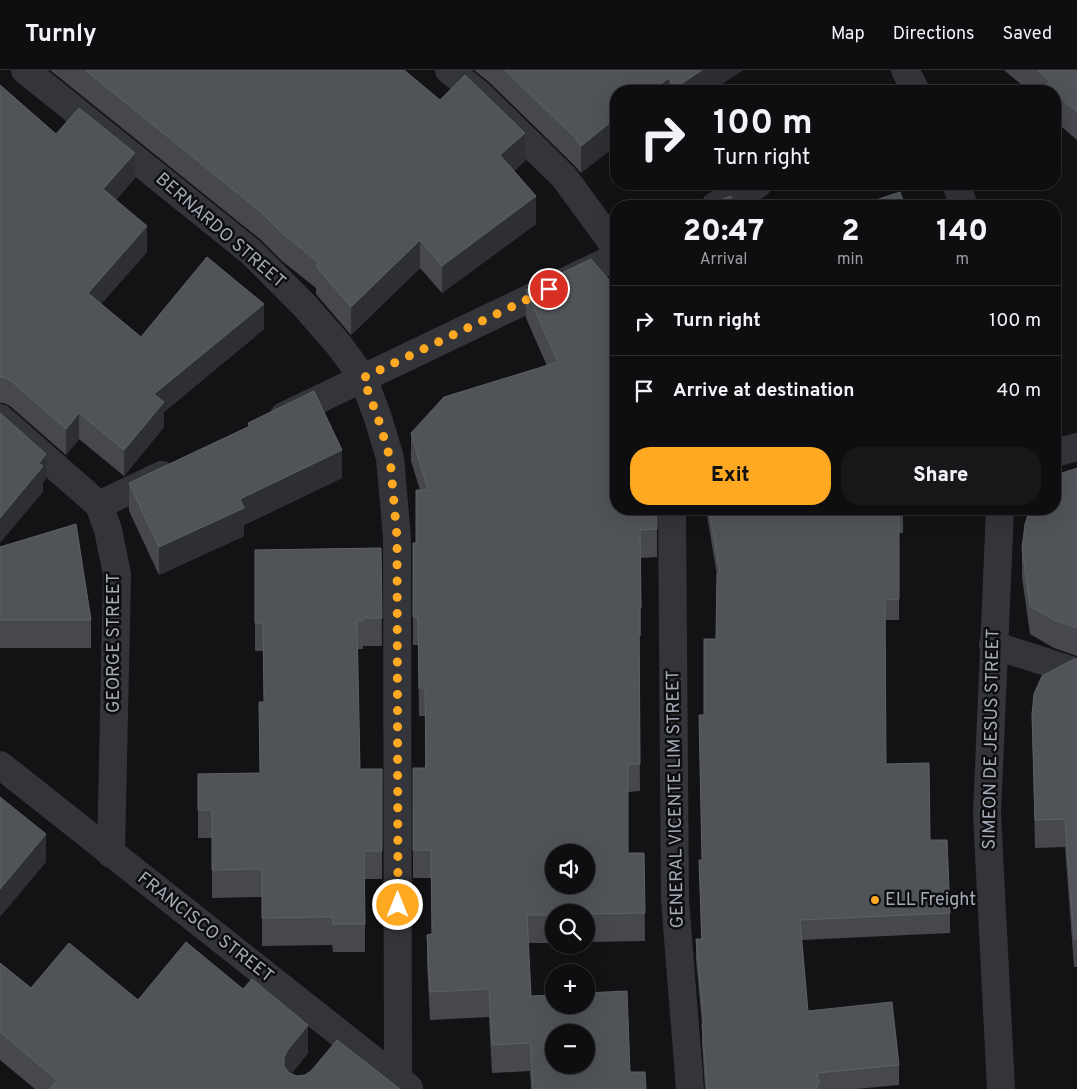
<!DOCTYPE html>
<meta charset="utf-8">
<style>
:root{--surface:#0e0e10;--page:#171719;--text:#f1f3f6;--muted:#9b9c9f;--line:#2e2e30;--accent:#ffa821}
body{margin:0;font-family:Overpass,sans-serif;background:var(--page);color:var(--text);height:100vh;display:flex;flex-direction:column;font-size:19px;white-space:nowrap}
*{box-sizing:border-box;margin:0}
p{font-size:16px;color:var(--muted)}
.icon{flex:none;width:28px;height:28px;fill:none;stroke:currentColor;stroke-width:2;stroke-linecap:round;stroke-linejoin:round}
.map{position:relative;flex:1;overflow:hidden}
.sheet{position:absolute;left:610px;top:130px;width:451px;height:315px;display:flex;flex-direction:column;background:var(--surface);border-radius:20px;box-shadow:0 5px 20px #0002,0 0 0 1px var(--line)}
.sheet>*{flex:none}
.banner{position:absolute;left:610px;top:15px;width:451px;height:105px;border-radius:20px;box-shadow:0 5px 20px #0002,0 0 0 1px var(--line);background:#0e0e10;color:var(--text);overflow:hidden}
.buttons{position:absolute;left:545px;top:774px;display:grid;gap:10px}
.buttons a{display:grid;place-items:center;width:50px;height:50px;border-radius:50%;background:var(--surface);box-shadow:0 5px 20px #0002,0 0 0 1px var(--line);font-size:25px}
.pin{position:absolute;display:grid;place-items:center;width:42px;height:42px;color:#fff;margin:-21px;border:2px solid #fff;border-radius:50%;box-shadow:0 1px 5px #0007}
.me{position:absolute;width:55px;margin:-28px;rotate:0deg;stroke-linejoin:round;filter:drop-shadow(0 0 4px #0008)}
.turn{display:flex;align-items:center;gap:18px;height:105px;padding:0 20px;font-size:22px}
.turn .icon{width:65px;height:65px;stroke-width:2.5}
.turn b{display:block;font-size:35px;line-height:42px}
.eta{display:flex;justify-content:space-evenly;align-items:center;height:85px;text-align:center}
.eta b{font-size:30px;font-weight:800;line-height:35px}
.button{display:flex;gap:10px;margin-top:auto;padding:10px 20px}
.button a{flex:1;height:58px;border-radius:20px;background:var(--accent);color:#111;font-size:20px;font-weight:800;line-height:58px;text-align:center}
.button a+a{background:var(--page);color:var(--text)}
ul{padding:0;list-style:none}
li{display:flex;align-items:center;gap:15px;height:70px;padding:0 20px;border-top:1px solid var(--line)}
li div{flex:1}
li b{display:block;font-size:19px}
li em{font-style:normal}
header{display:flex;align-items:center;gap:30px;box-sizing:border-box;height:70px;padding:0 25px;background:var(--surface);border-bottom:1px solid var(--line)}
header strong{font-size:24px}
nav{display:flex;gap:28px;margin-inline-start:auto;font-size:18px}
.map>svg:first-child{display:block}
</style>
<header>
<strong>Turnly</strong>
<nav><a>Map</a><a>Directions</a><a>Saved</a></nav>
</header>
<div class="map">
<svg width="1077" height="1019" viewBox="0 0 1077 1019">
<rect width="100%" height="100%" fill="#131315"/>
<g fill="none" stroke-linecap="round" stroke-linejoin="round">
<!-- minor -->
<g stroke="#34353a" stroke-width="28">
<polyline points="25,0 251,182 305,236 339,275 363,308 378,348 390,388 397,467 398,1009"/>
<polyline points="449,0 479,24 564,107 616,178"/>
<polyline points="905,0 916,21"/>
<polyline points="956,114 964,136"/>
<polyline points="715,136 758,114"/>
<polyline points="284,346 616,187"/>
<polyline points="0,348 99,435 108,460 117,504 111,784"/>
<polyline points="1055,383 1077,377"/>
<polyline points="99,435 162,405"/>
<polyline points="672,439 675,830 690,1019"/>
<polyline points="1000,439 987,744 1001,1019"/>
<polyline points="993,575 1077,602"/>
<polyline points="0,695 409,1018"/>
</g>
</g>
<!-- wall -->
<g fill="#46484d">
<polygon points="50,0 404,0 440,30 525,91 514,101 536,154 442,223 420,198 351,265 316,224 316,218 282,191 261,170"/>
<polygon points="474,0 743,0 711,21 616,21 581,103 575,96 489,12"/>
<polygon points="1004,0 1077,0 1077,70 1055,51 1055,21 1029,21"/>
<polygon points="0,15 56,64 135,108 116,130 147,182 101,234 141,267 264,259 164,342 164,357 124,406 79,369 66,385 10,336 4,333 0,333"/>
<polygon points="616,218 616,396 612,397 612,423 657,439 657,487 641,488 641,566 639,566 640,721 628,722 628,783 644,783 645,871 586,872 586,842 554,842 554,873 528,873 531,926 630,1002 646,1019 531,1019 530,1001 492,1003 489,947 430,950 427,893 427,865 432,864 431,808 413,808 413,698 425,698 425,646 419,646 418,575 413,575 413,473 416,473 420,420 411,391 411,363 547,296 526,248 526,220"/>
<polygon points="248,353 342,408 244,455 244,466 159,505 129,441 129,413 248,357"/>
<polygon points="1077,398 1077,586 1054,578 1030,564 1022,507 1022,479"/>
<polygon points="706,439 903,439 903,463 899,463 899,550 885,550 886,694 930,770 950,843 950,863 801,870 808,941 899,995 899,1015 856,1019 705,1019 702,974 702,955 696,889 696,869 701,869 699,790 702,790 699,645 704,645 716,569 717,505"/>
<polygon points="0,477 91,550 91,578 0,578"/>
<polygon points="381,478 382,576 363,576 363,579 357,579 360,699 382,699 382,809 365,809 365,882 333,882 332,875 262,876 262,827 212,828 212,768 198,768 198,704 260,703 264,632 263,581 255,581 255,480"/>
<polygon points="1077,589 1077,897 1074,897 1065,777 1035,778 1032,644"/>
<polygon points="0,893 31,918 138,930 308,983 291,1004 297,1006 400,1019 35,1019 0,990"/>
</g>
<!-- shaded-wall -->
<g fill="#2d2f32">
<polygon points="702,0 743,0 711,21 675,21 675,18"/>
<polygon points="669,8 669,21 651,21"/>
<polygon points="616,48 616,76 581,103 581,76"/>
<polygon points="525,63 525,91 500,113 500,85"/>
<polygon points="135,83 135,108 103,144 103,119"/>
<polygon points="536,126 536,154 442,223 442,196"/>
<polygon points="147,156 147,182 88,249 88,223"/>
<polygon points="420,170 420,198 351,265 351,237"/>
<polygon points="264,234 264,259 164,342 164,357 124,406 124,380 154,324"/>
<polygon points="79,343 79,369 66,385 66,359"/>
<polygon points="616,368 616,396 612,397 612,369"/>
<polygon points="342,380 342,408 244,455 244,466 159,505 159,477 240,429"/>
<polygon points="46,384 46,409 43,413 43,422 0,473 0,448 39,393"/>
<polygon points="46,764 46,792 0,847 0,819"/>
<polygon points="308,955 308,983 287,1009 284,1016 284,988 287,981"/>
</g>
<!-- building -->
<g fill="#505358" stroke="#5d6167" fill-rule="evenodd">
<polygon points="85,0 404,0 440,30 465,5 525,63 500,85 536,126 442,196 420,170 351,237 316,196 319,193 282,163 261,142"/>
<polygon points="505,0 702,0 675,18 669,8 651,21 616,21 616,48 581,76 575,68"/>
<polygon points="1037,0 1077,0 1077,42 1055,23 1055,21 1052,21 1046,16 1050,11"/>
<polygon points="0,15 56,64 79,38 135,83 103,119 147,156 88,223 141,267 207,187 264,234 154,324 164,332 124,380 79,343 66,359 10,310 4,307 0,307"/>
<polygon points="900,122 905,136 858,136"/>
<polygon points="731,126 734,136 692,136 708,130 715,132"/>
<path d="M 591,189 L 616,218 L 616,368 L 612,369 L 612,423 L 616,423 L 616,439 L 657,439 L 657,459 L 640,460 L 641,538 L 639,538 L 640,694 L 628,694 L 628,783 L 644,783 L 645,843 L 586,844 L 586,842 L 554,842 L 554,845 L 527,845 L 531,926 L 554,925 L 554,935 L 586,935 L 586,923 L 627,921 L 630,1002 L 645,1002 L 646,1019 L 533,1019 L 530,973 L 492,975 L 489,919 L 430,922 L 427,865 L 432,864 L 431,780 L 413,780 L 413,698 L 426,698 L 425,618 L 419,618 L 418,547 L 413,547 L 413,473 L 416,473 L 416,420 L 428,420 L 411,363 L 444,327 L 558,292 L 526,220 ZM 554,782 L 586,782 L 586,815 L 554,815 ZM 554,962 L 586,962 L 586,995 L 554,995 Z"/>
<polygon points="314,321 342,380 240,429 244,438 159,477 129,413 250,356 248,353"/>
<polygon points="0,343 46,384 39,393 43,396 0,448"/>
<polygon points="1077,398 1077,558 1054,550 1030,536 1022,479 1025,454 1030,439 1055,439 1055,409 1062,403"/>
<polygon points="709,439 903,439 903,443 899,443 899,529 885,530 886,694 929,693 930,770 947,770 950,843 800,850 808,941 892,932 899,995 817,1003 819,1014 817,1014 817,1019 707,1019 702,954 704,954 696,869 702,869 699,790 702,790 699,645 704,645 704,569 716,569 717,504 720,503"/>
<polygon points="76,454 91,550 0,550 0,477"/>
<polygon points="381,478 382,548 363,548 363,551 357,551 360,699 382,699 382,781 364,781 365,854 333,854 332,847 262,848 262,799 212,800 212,740 198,740 198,704 260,703 259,632 264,632 263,553 255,553 255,480"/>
<polygon points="1074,589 1077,589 1077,869 1074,869 1065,749 1035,750 1032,644 1034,624 1042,606"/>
<polygon points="0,727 46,764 0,819"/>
<polygon points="186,872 243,919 252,909 308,955 287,981 284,988 284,996 289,1003 297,1006 305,1005 311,1001 337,970 400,1019 50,1019 57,1010 0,962 0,893 31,918 69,873 138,930"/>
</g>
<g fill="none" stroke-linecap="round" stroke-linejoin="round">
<!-- route -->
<polyline stroke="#ffa821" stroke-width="9" stroke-dasharray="0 16.2" points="398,835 397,467 390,388 378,348 363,308 549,219"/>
</g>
<!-- markers -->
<circle fill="#ffa821" stroke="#0e0e10" stroke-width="2" cx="875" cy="830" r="5"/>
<g text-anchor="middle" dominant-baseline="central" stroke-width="5" stroke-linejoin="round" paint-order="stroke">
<!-- street labels -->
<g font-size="18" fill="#a4abb7" stroke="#0e0e10">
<text transform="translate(220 161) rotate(41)">BERNARDO STREET</text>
<text transform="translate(114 573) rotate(-90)">GEORGE STREET</text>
<text transform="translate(992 669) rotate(-89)">SIMEON DE JESUS STREET</text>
<text transform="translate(676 729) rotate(-91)">GENERAL VICENTE LIM STREET</text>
<text transform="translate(205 858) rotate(38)">FRANCISCO STREET</text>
</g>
<!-- poi labels -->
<g font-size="18" fill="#a4abb7" stroke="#0e0e10" text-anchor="start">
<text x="885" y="830">ELL Freight</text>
</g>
</g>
</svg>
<div class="buttons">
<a><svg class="icon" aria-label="sound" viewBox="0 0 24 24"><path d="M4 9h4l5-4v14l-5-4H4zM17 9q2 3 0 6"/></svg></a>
<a><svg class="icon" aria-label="search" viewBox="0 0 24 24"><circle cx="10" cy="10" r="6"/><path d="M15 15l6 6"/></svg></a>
<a>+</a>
<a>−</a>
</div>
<div class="pin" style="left:549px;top:219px;background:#d93025"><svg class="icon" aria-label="arrive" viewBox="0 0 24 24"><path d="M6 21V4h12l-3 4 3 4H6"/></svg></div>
<svg class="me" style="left:398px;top:835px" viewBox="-20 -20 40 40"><circle r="17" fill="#ffa821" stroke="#fff" stroke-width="3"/><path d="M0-11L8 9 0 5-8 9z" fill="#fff"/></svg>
<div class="banner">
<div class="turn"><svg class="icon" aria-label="right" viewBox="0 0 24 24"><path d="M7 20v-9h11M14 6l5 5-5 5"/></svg><div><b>100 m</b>Turn right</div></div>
</div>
<section class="sheet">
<div class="eta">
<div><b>20:47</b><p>Arrival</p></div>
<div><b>2</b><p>min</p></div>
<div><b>140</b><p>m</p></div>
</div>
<ul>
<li><svg class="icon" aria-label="right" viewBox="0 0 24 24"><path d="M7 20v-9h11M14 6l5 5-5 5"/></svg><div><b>Turn right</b></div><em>100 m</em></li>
<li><svg class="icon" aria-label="arrive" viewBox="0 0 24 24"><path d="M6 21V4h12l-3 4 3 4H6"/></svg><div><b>Arrive at destination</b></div><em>40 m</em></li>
</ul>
<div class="button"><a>Exit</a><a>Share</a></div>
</section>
</div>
